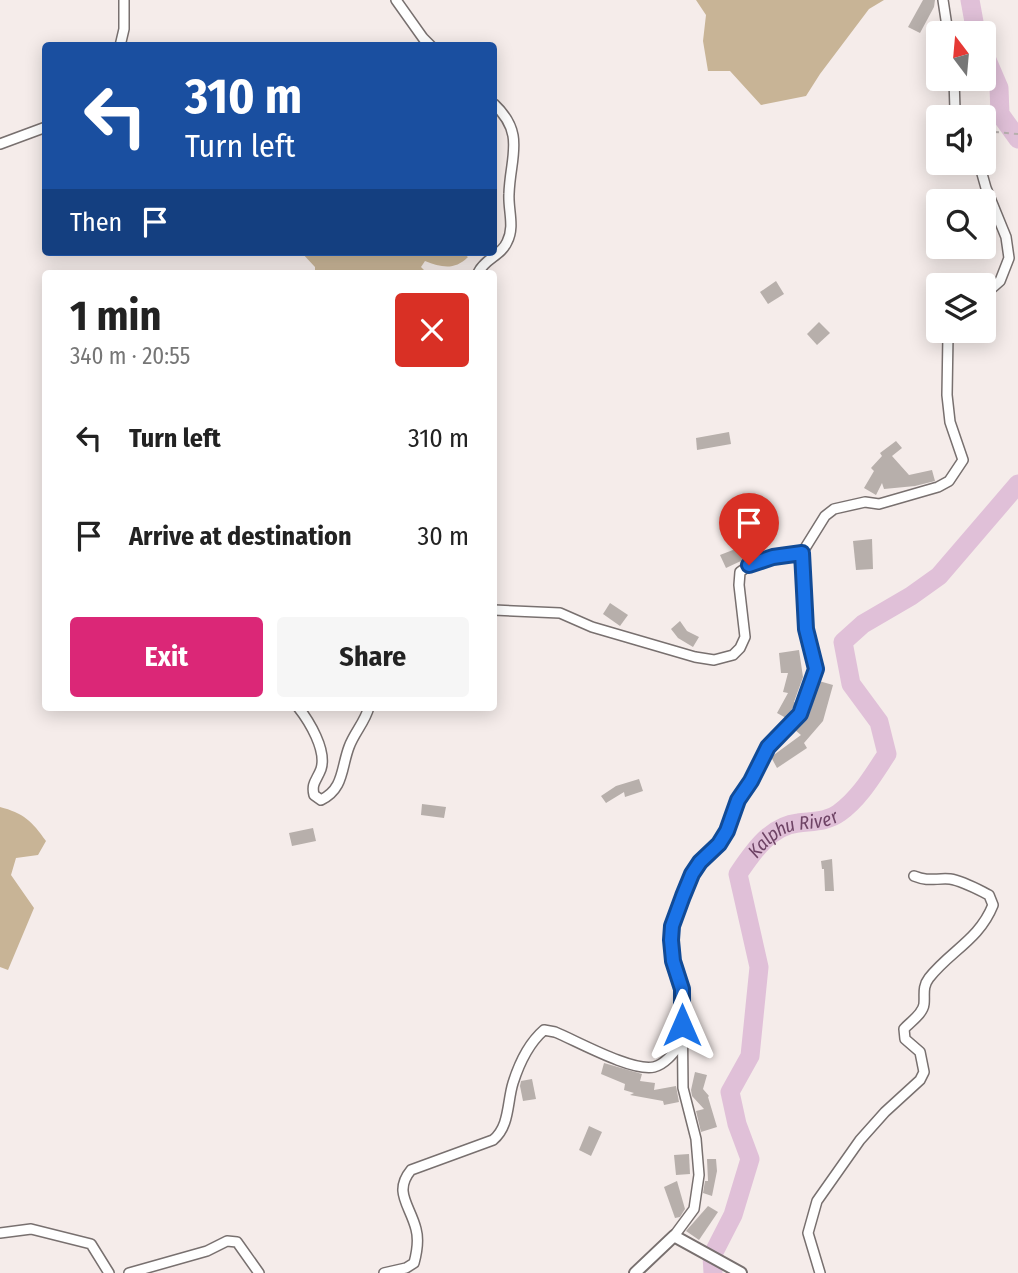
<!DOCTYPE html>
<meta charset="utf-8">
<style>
:root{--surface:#fff;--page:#f6f6f6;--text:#222;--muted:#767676;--accent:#db2777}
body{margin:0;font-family:"Fira Sans Condensed",sans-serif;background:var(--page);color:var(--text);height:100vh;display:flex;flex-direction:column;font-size:26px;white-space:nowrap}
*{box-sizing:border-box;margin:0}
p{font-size:23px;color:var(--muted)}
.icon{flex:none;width:38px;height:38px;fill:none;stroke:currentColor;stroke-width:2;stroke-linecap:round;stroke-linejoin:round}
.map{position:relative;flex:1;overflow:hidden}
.sheet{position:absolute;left:42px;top:270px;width:455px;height:441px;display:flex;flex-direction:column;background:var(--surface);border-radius:7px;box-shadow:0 4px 18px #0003}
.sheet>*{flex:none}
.top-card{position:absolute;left:42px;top:42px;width:455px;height:214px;border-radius:7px;box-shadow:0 4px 18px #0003;background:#1a4fa0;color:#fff;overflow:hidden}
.needle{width:46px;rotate:344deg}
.fabs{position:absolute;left:926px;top:21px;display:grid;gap:14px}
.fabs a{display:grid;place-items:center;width:70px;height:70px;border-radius:7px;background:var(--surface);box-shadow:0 4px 18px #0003;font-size:35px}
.pin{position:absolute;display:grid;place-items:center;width:60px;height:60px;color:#fff;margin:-72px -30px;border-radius:50% 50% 50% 0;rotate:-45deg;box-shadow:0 0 7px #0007}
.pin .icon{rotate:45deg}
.me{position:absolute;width:77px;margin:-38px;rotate:0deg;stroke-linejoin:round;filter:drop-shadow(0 0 5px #0008)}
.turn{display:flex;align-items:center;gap:24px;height:147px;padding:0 28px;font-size:32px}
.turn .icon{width:91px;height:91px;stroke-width:2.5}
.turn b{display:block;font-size:49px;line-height:60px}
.then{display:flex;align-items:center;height:66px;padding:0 28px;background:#0003;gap:14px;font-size:26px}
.round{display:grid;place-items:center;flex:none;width:74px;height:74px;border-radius:7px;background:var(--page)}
.head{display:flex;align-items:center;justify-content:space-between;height:119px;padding:0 28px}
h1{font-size:42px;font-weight:700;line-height:52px}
.cta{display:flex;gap:14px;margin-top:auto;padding:14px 28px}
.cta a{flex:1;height:80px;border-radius:7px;background:var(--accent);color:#fff;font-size:28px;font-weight:700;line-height:80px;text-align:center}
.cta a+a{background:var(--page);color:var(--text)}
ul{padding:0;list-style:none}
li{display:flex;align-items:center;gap:21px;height:98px;padding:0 28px}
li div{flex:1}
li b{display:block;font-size:26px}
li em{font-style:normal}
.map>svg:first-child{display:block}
</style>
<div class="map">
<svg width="1018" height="1273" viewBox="0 0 1018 1273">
<rect width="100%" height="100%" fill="#f5ecea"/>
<!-- forest -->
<g fill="#c8b496">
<polygon points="696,0 884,0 869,9 820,74 806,96 761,105 730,71 708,71 703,41 706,15"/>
<path d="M 301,252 L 461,252 L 468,257 C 454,271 441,267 425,261 L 421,267 L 427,273 L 315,273 L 315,267 Z"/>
<path d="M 0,807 C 23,813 32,821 46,841 L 38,855 L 16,858 L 11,875 L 34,908 L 8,970 L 0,967 Z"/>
</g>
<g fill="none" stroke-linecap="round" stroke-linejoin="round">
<!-- river -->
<g stroke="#e0c0d8" stroke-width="19">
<polyline points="970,0 976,33"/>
<polyline points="984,53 999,88 1000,114 1018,139"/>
<path id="s1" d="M 713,1273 L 712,1256 L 733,1215 L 750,1159 L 737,1124 L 730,1092 L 750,1056 L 759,967 L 738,874 C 753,852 770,826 798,823 C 812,821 827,822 839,813 C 860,798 873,775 887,754 L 879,722 L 851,684 L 843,642 L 863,624 L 911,596 L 939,576 L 1018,484"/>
</g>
</g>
<!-- building -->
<g fill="#b7afab">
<polygon points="923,0 935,0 934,7 920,33 908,27"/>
<polygon points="776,281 784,294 768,304 760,292"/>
<polygon points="819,322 830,333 817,345 807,334"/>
<polygon points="729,432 731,444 697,450 696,438"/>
<polygon points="896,441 902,448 892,456 909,475 932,470 935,481 915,486 884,489 882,483 876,495 864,488 874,471 871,468 882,456 880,453"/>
<polygon points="872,539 873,569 856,570 853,541"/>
<polygon points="738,548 743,560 726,568 720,555"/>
<polygon points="610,603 628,615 620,626 603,614"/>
<polygon points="680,621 687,631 699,637 693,647 678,638 671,629"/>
<polygon points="799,650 803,677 794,702 796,703 786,718 777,713 788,693 783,692 788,673 781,673 779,653"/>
<polygon points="819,681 833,685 823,721 804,743 807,748 777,768 771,757 801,735 795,730 810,712"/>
<polygon points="639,779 643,791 625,797 624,792 606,803 601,796 616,786"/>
<polygon points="422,804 446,807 444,818 421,815"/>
<polygon points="313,828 316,841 292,846 289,833"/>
<polygon points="832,859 834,891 825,891 824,869 822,869 821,861"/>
<polygon points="604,1063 642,1074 640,1081 655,1083 654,1090 676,1086 679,1102 664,1105 663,1101 630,1095 634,1093 624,1090 625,1084 601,1074"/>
<polygon points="695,1072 707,1075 703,1089 709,1096 708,1097 717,1127 701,1132 696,1111 704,1109 692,1096 691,1090"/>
<polygon points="532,1079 536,1099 523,1101 520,1086 521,1081"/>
<polygon points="589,1126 602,1132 591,1156 579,1150"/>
<polygon points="689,1154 690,1174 676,1175 674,1155"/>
<polygon points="707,1159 716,1159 717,1171 712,1196 703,1193 705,1181 708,1181"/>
<polygon points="677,1181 685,1209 680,1217 675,1218 664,1187"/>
<polygon points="708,1206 718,1212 699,1240 686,1231"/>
</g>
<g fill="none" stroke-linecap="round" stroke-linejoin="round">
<defs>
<g id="minor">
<polyline points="396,0 423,38 431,46"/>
<polyline points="943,0 948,33"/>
<polyline points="120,46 124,29 124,0"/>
<polyline points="954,79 955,110 958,117"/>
<polyline points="0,144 46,127"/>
<polyline points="979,163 986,188 1006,237 1009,258 1000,281 984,295"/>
<path d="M 478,273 C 485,258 501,256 507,242 C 515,227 508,210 509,194 C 510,157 526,134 494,104"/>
<path d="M 494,610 L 560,613 L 592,627 L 695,657 L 714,660 L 733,655 L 740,648 L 745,637 L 739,585 L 740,572 C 757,558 780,557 802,553"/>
<path d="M 298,707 C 309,721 327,750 321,769 C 317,780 311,783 314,795 L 321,800 C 344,789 341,768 349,747 C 354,733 365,722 369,707"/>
<polyline points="0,1233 31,1229 91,1244 109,1273"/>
<polyline points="674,1236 694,1209 699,1175 696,1139 683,1088 682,989 673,961 672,927 692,874 700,862 719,844 727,831 738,800 751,781 768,747 800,714 816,669 806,629 802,553 825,516 834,509 865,502 879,504 938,487 949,481 963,460 950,422 947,395 948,335 950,331"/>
<polyline points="129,1273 207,1251 227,1241 237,1242 259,1273"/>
<path d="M 384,1273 L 406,1268 L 414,1263 C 417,1252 419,1240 416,1229 C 410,1205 393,1192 411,1170 L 493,1140 C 510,1126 507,1102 513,1083 C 519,1064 529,1043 544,1030 L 555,1032 C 577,1041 632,1072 654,1067 C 666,1064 675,1051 682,1042"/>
<path d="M 820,1273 L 808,1233 L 817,1201 L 860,1140 L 885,1112 L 920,1080 L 924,1072 L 920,1052 L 905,1039 L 904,1029 C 910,1022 923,1014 924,1004 C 925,995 922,987 929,978 C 950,951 979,940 993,905 L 989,895 C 977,889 963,881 950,879 C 935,878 929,882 914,876"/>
</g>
<polyline id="tertiary" points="635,1273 674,1236 741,1273"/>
</defs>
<!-- minor casing -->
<use href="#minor" stroke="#78706f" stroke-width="12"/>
<!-- tertiary casing -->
<use href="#tertiary" stroke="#78706f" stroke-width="14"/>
<!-- path -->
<polyline stroke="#b7b0ae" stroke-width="2" stroke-dasharray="5 5" stroke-linecap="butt" points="984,131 1018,134"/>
<!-- minor -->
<use href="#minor" stroke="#fff" stroke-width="9"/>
<!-- tertiary -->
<use href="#tertiary" stroke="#fff" stroke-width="10"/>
</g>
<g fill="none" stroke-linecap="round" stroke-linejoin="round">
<defs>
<polyline id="route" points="682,1025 682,989 673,961 671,940 672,926 683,896 692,874 700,862 719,844 727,831 738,800 751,781 768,747 800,714 816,669 806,629 802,553 773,557 749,565"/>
</defs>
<!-- route casing -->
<use href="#route" stroke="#114b97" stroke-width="18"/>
<!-- route -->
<use href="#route" stroke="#1a73e8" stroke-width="12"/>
</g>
<g text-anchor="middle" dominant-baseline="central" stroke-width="7" stroke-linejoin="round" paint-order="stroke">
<!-- water labels -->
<g font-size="19" font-style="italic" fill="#6e4365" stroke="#fefafa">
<text stroke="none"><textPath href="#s1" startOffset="490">Kalphu River</textPath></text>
</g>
</g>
</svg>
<div class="fabs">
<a><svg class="needle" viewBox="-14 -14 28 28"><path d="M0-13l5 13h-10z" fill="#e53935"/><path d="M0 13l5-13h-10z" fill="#767676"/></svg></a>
<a><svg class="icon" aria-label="sound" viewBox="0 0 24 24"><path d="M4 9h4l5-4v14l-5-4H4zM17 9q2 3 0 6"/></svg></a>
<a><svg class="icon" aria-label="search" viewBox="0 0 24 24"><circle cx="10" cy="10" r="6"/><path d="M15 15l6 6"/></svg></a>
<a><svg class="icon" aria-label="layers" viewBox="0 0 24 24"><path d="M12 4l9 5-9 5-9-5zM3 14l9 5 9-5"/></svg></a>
</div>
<div class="pin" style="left:749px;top:565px;background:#d93025"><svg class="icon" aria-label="arrive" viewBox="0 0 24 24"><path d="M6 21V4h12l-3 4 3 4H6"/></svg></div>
<svg class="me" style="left:682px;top:1025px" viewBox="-20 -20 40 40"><path d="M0-17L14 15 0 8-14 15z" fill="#1a73e8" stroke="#fff" stroke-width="4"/></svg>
<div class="top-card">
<div class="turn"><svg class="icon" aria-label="left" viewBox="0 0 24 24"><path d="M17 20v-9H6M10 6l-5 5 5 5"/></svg><div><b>310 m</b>Turn left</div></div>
<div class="then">Then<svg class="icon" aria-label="arrive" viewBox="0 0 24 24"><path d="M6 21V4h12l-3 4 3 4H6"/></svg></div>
</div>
<section class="sheet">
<div class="head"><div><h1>1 min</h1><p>340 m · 20:55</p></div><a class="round" style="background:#d93025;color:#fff"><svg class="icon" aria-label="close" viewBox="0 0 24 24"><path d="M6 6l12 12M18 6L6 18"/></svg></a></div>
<ul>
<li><svg class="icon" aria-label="left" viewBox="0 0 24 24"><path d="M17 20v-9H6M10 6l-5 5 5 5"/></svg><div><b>Turn left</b></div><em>310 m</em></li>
<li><svg class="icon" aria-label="arrive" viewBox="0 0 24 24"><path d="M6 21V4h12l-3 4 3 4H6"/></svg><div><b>Arrive at destination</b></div><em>30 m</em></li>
</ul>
<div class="cta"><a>Exit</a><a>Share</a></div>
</section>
</div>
